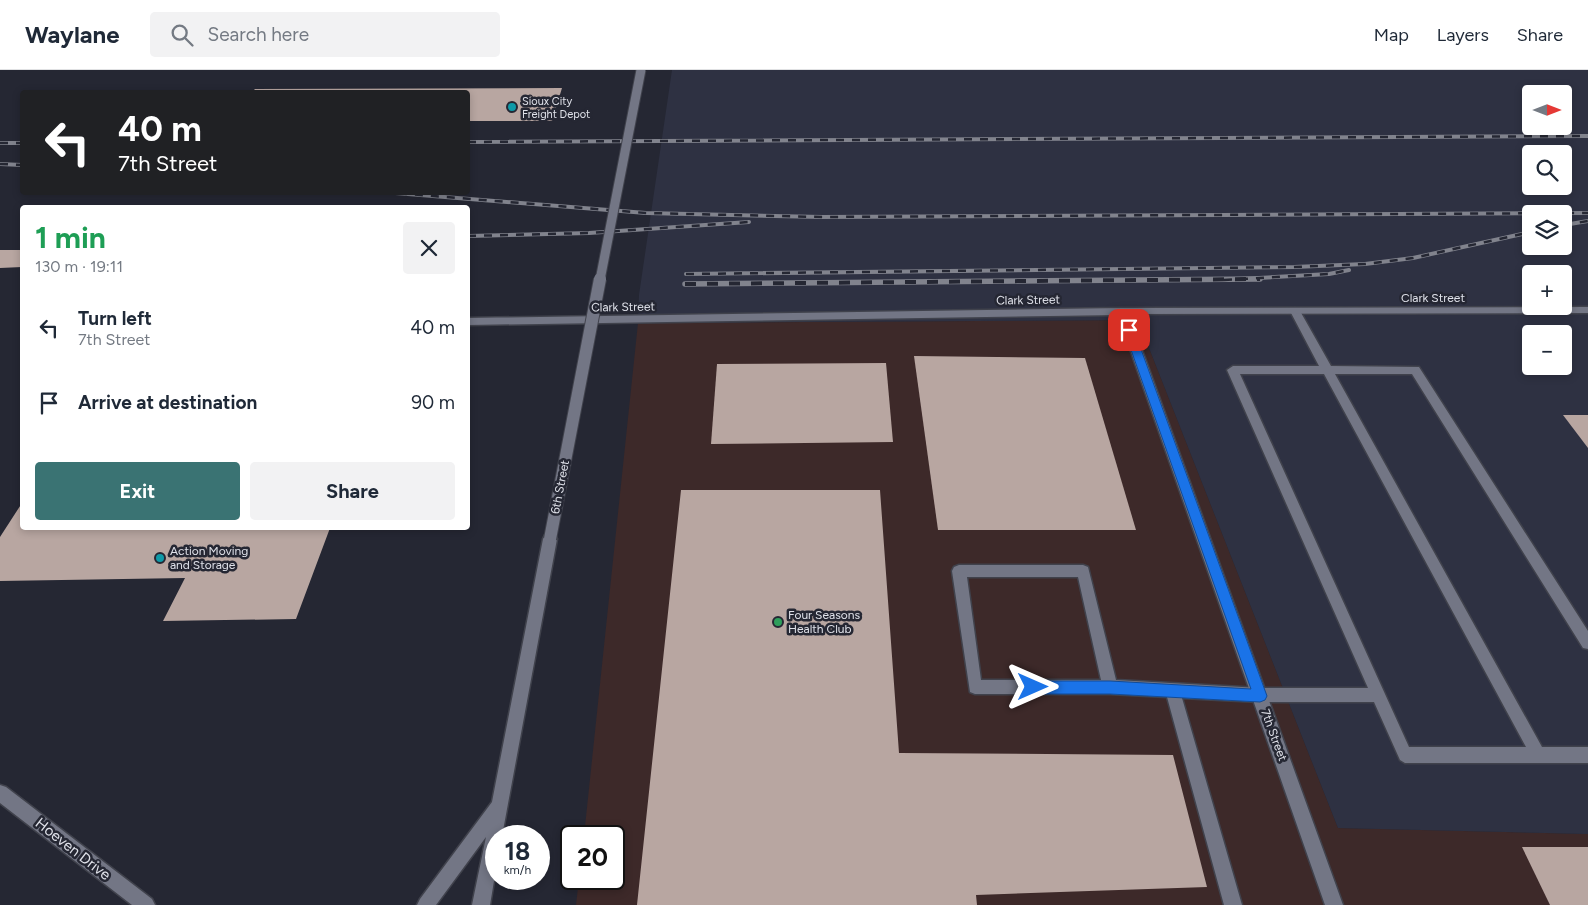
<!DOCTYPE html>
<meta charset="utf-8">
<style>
:root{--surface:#fff;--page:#f2f2f3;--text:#1f2937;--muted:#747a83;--line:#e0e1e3;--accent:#3a7373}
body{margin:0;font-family:Figtree,sans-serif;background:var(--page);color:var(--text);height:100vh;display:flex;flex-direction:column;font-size:19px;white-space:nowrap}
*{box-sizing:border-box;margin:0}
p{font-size:16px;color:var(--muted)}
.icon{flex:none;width:28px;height:28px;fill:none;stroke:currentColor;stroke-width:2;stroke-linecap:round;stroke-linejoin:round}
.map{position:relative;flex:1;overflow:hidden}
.panel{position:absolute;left:20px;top:135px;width:450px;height:325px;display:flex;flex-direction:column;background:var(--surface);border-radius:5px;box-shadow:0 2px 8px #0003}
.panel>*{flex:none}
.guide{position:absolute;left:20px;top:20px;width:450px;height:105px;border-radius:5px;box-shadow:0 2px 8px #0003;background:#202124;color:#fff;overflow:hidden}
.needle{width:32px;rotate:90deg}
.buttons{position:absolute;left:1522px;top:15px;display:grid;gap:10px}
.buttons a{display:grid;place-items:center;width:50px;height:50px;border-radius:5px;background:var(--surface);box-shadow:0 2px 8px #0003;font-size:25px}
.speed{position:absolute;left:485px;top:755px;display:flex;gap:10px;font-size:25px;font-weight:700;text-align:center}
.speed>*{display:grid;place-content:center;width:65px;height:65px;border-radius:50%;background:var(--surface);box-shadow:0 2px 8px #0003;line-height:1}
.speed small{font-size:12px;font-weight:400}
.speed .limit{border:2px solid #111;border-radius:8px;background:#fff;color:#111}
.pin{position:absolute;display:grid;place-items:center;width:42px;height:42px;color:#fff;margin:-21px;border-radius:10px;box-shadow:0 2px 8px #0006}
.me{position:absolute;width:55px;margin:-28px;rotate:90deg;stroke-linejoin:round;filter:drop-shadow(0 0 4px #0008)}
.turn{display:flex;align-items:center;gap:18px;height:105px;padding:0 15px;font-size:22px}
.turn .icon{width:65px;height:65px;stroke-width:2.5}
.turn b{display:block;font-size:35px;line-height:42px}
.round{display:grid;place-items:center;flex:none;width:52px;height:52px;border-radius:5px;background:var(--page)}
.head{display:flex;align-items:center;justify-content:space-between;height:85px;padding:0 15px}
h1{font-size:30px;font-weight:700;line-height:38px;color:#1e9e55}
.action{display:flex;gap:10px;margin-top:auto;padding:10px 15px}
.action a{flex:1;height:58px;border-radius:5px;background:var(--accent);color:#fff;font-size:20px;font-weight:700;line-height:58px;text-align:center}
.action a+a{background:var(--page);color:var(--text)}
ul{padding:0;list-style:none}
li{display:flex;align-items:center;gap:15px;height:75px;padding:0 15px}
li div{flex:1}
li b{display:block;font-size:19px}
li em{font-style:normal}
header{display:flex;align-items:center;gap:30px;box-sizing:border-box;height:70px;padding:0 25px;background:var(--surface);border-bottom:1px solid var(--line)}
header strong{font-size:24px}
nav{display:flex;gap:28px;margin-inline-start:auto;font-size:18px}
.search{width:350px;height:45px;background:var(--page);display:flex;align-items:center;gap:12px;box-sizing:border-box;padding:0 18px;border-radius:5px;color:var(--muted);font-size:19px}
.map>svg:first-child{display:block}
</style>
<header>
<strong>Waylane</strong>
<div class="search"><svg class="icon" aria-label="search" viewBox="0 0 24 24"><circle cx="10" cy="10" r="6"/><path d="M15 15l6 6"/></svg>Search here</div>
<nav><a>Map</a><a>Layers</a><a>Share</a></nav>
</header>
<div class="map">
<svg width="1588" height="835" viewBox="0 0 1588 835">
<rect width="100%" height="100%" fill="#252733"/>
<!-- commercial -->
<polygon fill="#3d2929" points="1138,250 1338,758 1588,764 1588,835 576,835 579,809 614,809 614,766 584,766 638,253"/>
<!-- built -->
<path fill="#2e3142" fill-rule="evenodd" d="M 672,0 L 1588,0 L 1588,764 L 1338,758 L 1138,250 L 638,253 L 639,225 ZM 1531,24 L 1564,24 L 1564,56 L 1531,56 ZM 1531,84 L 1564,84 L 1564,116 L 1531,116 ZM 1531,144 L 1564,144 L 1564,176 L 1531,176 ZM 1531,204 L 1564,204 L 1564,236 L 1531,236 ZM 1531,264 L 1564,264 L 1564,296 L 1531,296 Z"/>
<!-- building -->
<g fill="#b8a6a1">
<polygon points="562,18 552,51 468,51 468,22 252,22 255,19"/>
<polygon points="0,180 22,180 22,197 0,198"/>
<polygon points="914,286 1085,288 1136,460 938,460"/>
<polygon points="886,293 893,372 711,374 717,294"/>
<polygon points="1563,345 1588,345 1588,378"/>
<polygon points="681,420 880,420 899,683 1173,685 1207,817 976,825 977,835 637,835"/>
<polygon points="22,433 22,458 330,458 296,549 163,551 185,508 0,511 0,467"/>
<polygon points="1522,777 1588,777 1588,835 1550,835"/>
</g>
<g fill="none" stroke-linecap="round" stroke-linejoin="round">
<defs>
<path id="service" d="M 1295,238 L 1300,241 L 1331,296 L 1419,297 L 1588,561 L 1588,579 L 1583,578 L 1412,304 L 1335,304 L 1542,677 L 1588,677 L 1588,693 L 1405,693 L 1400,690 L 1374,632 L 1260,632 L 1182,628 L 1242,835 L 1224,835 L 1167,627 L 1110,624 L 975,624 L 970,622 L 952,501 L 954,497 L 959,495 L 1083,495 L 1088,497 L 1116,610 L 1260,618 L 1368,618 L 1227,300 L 1233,296 L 1319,296 L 1290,241 ZM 1240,304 L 1324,304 L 1526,677 L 1409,677 ZM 967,507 L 1078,507 L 1101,610 L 981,610 Z"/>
<polygon id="minor" points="1588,237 1588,243 1129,244 1343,835 1325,835 1118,245 468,255 468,248 1122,238"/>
<polygon id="tertiary" points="0,715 6,717 152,829 155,835 132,835 0,733"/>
<polygon id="secondary" points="550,464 555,465 557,469 502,766 496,766 496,799 490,835 472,835 486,767 436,835 417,835 420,829 492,732 543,469 545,465"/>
</defs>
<!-- service casing -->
<use href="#service" stroke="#40424c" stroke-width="3"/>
<!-- minor casing -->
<use href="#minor" stroke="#40424c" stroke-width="3"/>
<!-- tertiary casing -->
<use href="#tertiary" stroke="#40424c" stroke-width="3"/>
<!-- secondary casing -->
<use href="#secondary" stroke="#40424c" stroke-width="3"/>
<!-- service -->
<use href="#service" fill="#737685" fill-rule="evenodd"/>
<!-- minor -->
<use href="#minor" fill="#737685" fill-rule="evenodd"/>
<!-- tertiary -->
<use href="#tertiary" fill="#737685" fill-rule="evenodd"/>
<!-- secondary -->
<use href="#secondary" fill="#737685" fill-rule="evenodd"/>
<defs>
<g id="rail-far1">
<polyline points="468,72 1588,66"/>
<polyline points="0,73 22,73"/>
<polyline points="0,94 22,95"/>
<polyline points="383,122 646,143 822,147 1588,143"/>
<polyline points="1564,155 1588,151"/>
<polyline points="468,166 589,163 749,152"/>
<polyline points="686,204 1294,197 1365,194 1413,188 1531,162"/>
<polyline points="1224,210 1329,204 1349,200"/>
</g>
<polyline id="rail" points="685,214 1260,209"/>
</defs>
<!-- rail-far1 casing -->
<use href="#rail-far1" stroke="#81838d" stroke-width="4"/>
<!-- rail casing -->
<use href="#rail" stroke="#81838d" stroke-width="5.5"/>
<!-- rail-far1 -->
<use href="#rail-far1" stroke="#252733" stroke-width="2.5" stroke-dasharray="8" stroke-linecap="butt"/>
<!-- rail -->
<use href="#rail" stroke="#252733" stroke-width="4" stroke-dasharray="11" stroke-linecap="butt"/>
<defs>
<polyline id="secondary-bridge-far1" points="600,210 641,0"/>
<polyline id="secondary-bridge" points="550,469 600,209"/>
</defs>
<!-- secondary-bridge-far1 casing -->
<use href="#secondary-bridge-far1" stroke="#40424c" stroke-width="11" stroke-linecap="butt"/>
<!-- secondary-bridge casing -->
<use href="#secondary-bridge" stroke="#40424c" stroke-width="14" stroke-linecap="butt"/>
<!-- secondary-bridge-far1 -->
<use href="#secondary-bridge-far1" stroke="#737685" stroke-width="9"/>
<!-- secondary-bridge -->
<use href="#secondary-bridge" stroke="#737685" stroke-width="12"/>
</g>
<!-- route -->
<polygon fill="#1a73e8" stroke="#114b97" points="1129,256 1134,260 1267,626 1265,630 1260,632 1110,624 1033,624 1028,622 1026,617 1028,613 1033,611 1110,611 1251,619 1124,260"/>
<!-- markers -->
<g fill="#0f9aa8" stroke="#252733" stroke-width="2">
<circle cx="512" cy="37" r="5"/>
<circle cx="160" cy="488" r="5"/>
</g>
<circle fill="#2e9e5b" stroke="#252733" stroke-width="2" cx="778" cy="552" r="5"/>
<g text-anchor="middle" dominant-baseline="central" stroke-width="5" stroke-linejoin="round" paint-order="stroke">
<!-- far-poi labels -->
<g font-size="11" fill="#e0e2ea" stroke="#252733" text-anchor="start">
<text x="522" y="31">Sioux City<tspan x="522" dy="13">Freight Depot</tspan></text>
</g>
<!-- street labels -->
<g font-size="12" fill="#e0e2ea" stroke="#252733">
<text x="1433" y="228">Clark Street</text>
<text transform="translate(1028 230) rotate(-1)">Clark Street</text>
<text transform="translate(623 237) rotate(-1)">Clark Street</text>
<text transform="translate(560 417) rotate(-79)">6th Street</text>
<text transform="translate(1274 665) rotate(70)">7th Street</text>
</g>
<!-- poi labels -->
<g font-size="12" fill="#e0e2ea" stroke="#252733" text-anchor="start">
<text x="170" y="481">Action Moving<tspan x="170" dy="14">and Storage</tspan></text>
<text x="788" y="545">Four Seasons<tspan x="788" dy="14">Health Club</tspan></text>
</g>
<!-- near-street labels -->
<g font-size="15" fill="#e0e2ea" stroke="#252733">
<text transform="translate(73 779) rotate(38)">Hoeven Drive</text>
</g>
</g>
</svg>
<div class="buttons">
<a><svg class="needle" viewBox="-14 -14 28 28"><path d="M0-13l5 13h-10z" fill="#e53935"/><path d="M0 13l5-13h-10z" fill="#747a83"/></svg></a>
<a><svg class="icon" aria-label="search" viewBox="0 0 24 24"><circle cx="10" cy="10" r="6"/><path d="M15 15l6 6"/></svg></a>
<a><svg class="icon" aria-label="layers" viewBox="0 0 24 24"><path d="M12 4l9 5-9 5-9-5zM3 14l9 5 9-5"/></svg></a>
<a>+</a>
<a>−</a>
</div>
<div class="speed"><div>18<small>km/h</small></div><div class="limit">20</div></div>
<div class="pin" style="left:1129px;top:260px;background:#d93025"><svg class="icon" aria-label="arrive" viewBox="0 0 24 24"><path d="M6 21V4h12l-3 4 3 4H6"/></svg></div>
<svg class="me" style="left:1033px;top:617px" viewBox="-20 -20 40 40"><path d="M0-17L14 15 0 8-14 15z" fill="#1a73e8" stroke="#fff" stroke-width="4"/></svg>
<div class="guide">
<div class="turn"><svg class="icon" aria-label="left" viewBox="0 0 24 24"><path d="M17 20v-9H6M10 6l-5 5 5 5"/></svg><div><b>40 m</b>7th Street</div></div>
</div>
<section class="panel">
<div class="head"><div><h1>1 min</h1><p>130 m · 19:11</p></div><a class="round"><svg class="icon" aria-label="close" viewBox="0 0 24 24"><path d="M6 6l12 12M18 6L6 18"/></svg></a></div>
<ul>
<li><svg class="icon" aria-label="left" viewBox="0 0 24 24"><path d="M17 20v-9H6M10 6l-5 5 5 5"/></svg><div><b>Turn left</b><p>7th Street</p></div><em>40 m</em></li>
<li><svg class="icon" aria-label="arrive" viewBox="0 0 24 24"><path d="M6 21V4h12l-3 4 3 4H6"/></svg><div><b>Arrive at destination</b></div><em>90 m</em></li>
</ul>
<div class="action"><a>Exit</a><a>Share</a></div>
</section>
</div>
